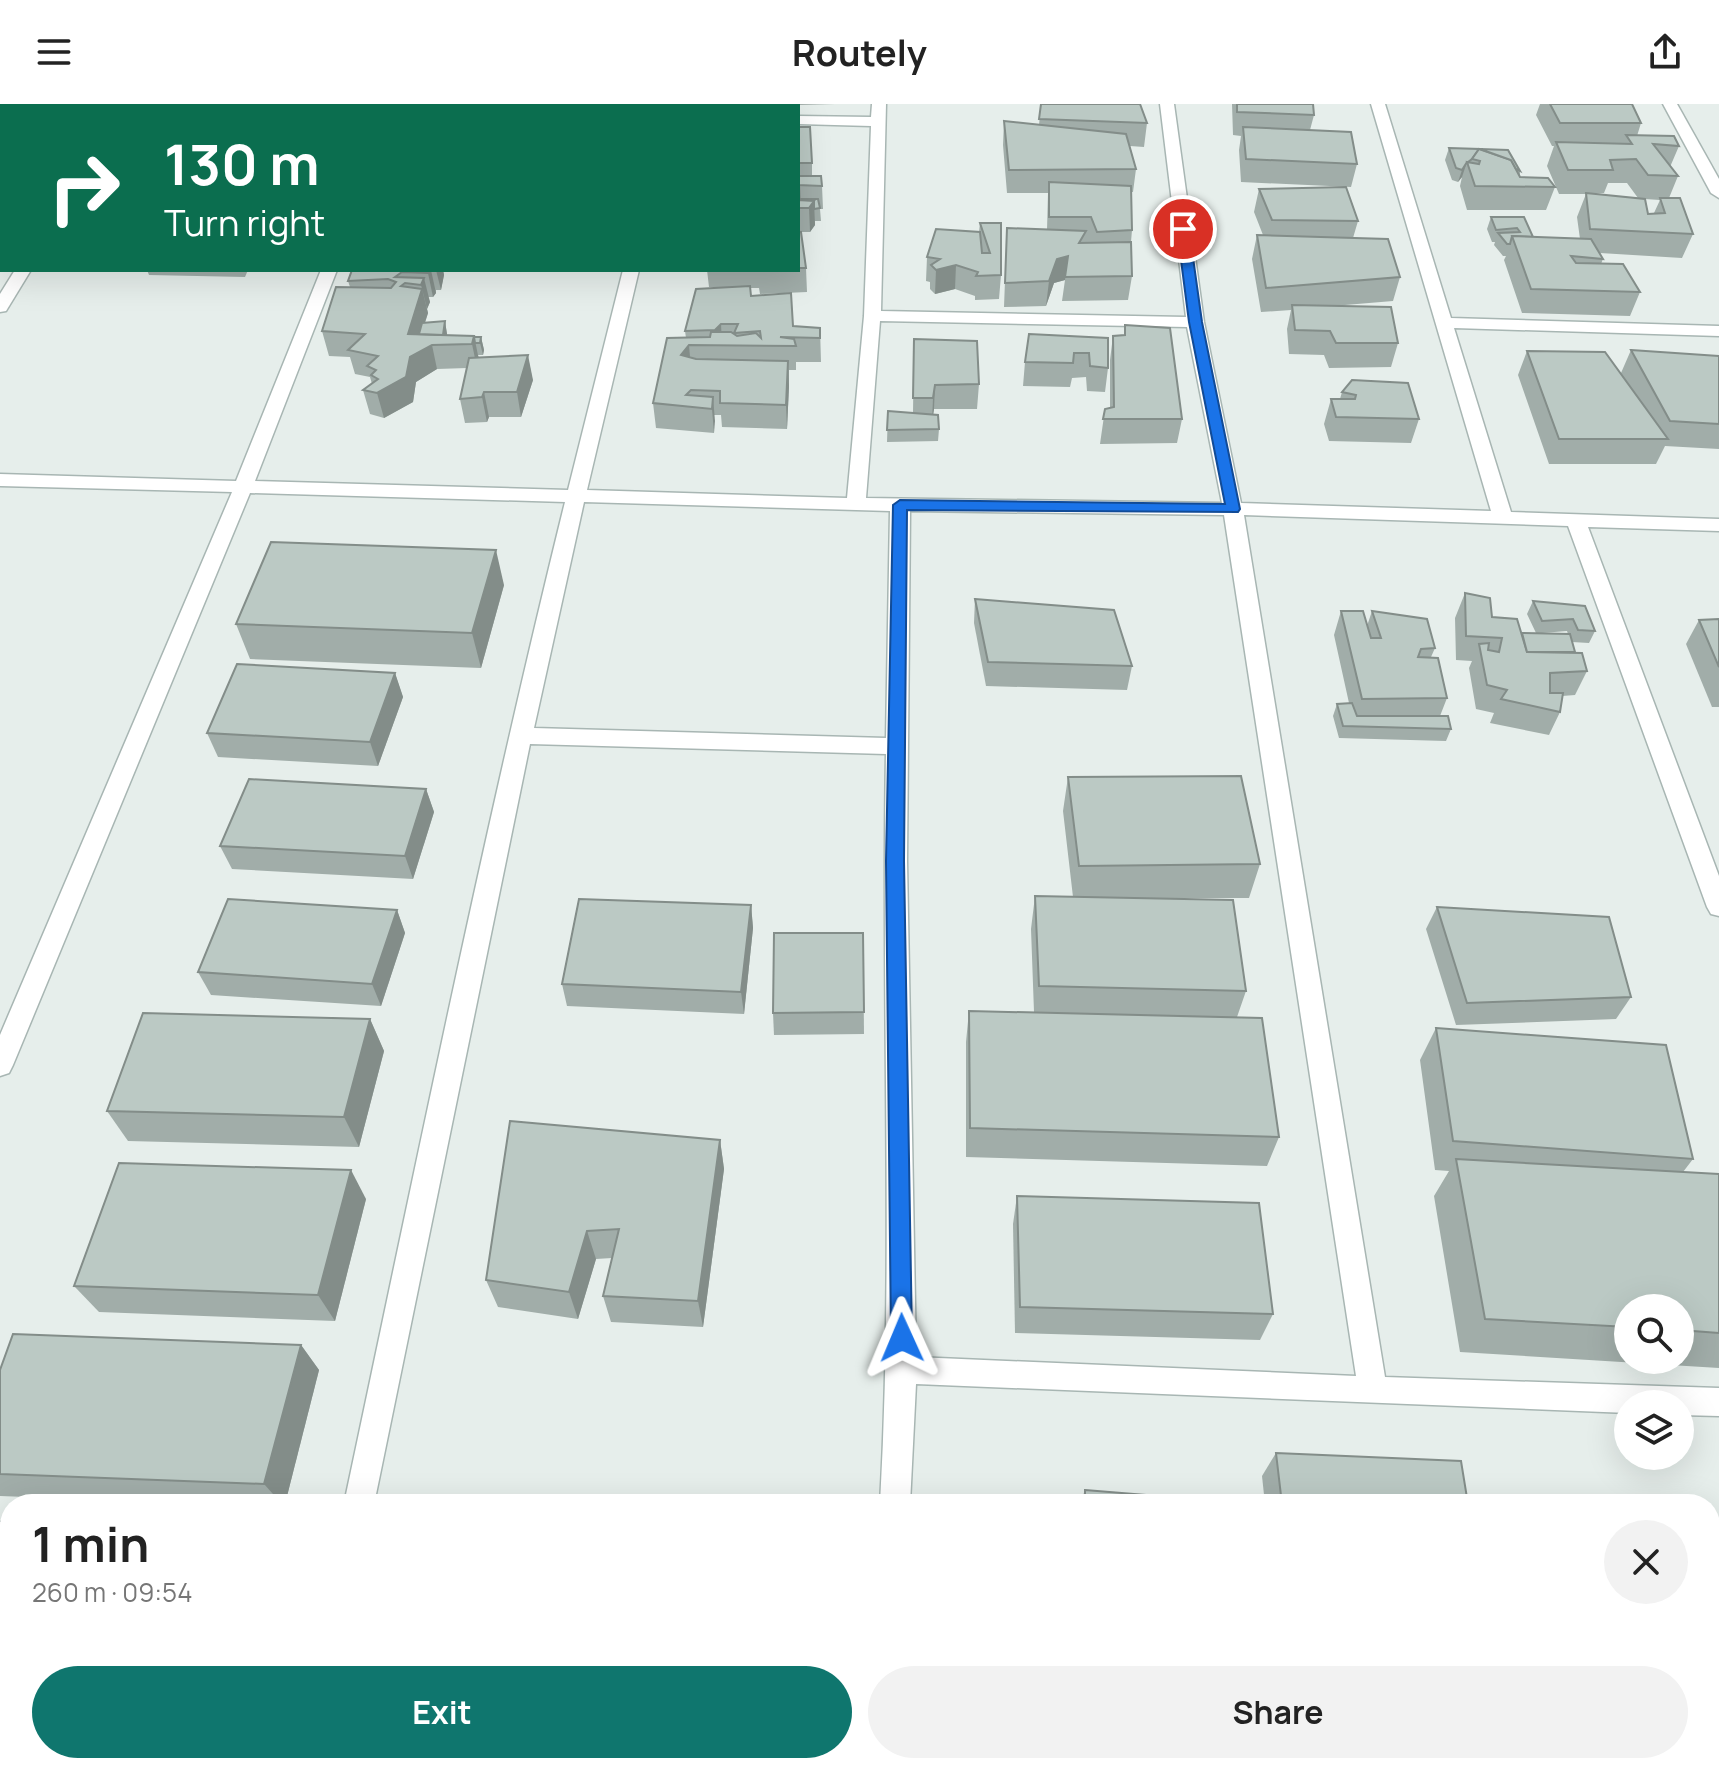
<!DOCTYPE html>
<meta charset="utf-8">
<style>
:root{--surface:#fff;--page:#f2f2f2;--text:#222;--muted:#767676;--accent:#0f766e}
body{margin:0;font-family:Manrope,sans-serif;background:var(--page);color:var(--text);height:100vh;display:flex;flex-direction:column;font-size:30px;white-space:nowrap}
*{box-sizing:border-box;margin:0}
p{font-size:26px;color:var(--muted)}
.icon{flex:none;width:44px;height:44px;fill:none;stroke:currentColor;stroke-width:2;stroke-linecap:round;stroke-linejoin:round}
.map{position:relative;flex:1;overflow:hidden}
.details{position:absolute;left:0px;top:1390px;width:1720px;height:280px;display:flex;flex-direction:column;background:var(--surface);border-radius:32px 32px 0 0;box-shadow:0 8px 32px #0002}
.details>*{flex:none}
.top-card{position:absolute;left:0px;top:0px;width:800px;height:168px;box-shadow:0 8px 32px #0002;background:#0b6e4f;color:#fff;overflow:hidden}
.buttons{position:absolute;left:1614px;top:1190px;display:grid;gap:16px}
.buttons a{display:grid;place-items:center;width:80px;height:80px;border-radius:50%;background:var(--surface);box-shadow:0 8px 32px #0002;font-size:40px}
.pin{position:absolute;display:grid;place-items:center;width:68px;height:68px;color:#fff;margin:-34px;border:4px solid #fff;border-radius:50%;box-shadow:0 2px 8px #0007}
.me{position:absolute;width:88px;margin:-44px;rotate:359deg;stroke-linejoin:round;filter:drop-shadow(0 0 6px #0008)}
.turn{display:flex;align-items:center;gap:28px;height:168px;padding:0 32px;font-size:36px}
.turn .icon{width:104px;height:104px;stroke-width:2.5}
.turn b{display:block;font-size:56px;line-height:68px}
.round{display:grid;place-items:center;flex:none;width:84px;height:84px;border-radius:42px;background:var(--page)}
.summary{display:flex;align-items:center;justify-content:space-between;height:136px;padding:0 32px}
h1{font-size:48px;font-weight:700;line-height:60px}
.primary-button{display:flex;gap:16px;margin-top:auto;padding:16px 32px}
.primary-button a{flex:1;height:92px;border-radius:48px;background:var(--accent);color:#fff;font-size:32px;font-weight:700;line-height:92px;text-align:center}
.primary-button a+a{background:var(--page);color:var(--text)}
header{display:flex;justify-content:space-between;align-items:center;height:104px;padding:0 32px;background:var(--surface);font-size:36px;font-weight:700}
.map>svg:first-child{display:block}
</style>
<header><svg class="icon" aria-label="menu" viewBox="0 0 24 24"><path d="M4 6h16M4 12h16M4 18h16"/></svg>Routely<svg class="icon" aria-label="share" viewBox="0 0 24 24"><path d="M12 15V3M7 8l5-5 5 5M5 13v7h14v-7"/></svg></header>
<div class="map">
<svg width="1719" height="1670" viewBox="0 0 1719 1670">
<rect width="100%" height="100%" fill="#e6eeeb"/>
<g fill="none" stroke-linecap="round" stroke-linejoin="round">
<defs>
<g id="minor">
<path d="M 872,0 L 886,0 L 881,207 L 1186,213 L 1160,0 L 1174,0 L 1204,218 L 1241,399 L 1491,407 L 1371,0 L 1385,0 L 1451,214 L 1719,222 L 1719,232 L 1454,224 L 1511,408 L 1719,415 L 1719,427 L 1588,423 L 1719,772 L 1719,812 L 1711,810 L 1707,803 L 1568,422 L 1244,411 L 1385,1273 L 1719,1284 L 1719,1312 L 1680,1311 L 1680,1300 L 1628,1300 L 1628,1309 L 916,1280 L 910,1400 L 880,1400 C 894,1150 881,900 886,650 L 530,640 L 374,1400 L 344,1400 C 415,1066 483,730 565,398 L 250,389 L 13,961 L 9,969 L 0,972 L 0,931 L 232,388 L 0,382 L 0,370 L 236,377 L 321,166 L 337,166 L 255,377 L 568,386 L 623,166 L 639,166 L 587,386 L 847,394 L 864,212 L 871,22 L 798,20 L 798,12 L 871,13 ZM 880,217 L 1187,223 L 1222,399 L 866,394 ZM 584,398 L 890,407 L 886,634 L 534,624 ZM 910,407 L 1224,411 L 1356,1272 L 916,1253 L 907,757 Z"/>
<polygon points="1663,0 1677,0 1719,75 1719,94 1711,89"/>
<rect x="0" y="41" width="2" height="10"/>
<polygon points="15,166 31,166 6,207 0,208 0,190"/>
<rect x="0" y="1418" width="10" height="30"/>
<rect x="868" y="1660" width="34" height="10"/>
</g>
</defs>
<!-- minor casing -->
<use href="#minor" stroke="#a8b6b3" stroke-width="3"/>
<!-- minor -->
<use href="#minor" fill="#fff" fill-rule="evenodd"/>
</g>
<!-- wall -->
<g fill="#a1ada9" fill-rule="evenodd">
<polygon points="230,0 345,0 344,2 230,2"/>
<polygon points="763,0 835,0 763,2"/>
<polygon points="1041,0 1147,19 1144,43 1130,42 1136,65 1133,88 1131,88 1132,126 1131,138 1132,172 1128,196 1062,197 1065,176 1054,179 1046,202 1004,203 1007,124 1047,126 1048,89 1007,89 1003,41 1004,17 1039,21"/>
<polygon points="1232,0 1313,0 1314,11 1310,26 1357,60 1351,83 1241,78 1239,46 1241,32 1233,31"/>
<path d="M 1540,0 L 1632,0 L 1641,19 L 1637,32 L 1679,42 L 1670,63 L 1678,72 L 1669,94 L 1693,130 L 1682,154 L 1600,149 L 1603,155 L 1601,160 L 1640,188 L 1630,212 L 1522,209 L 1504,156 L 1506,152 L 1503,152 L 1494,141 L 1495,138 L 1492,138 L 1487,125 L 1491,113 L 1524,113 L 1533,133 L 1580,135 L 1577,113 L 1586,90 L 1559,90 L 1547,62 L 1554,42 L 1552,42 L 1536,11 ZM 1608,79 L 1627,79 L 1638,94 L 1589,90 L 1604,89 ZM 1645,95 L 1660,96 L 1654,109 L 1648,110 Z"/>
<polygon points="798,23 812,59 812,72 822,82 823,105 820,105 821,117 815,117 815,121 810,128 801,128 806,164 807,188 760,190 759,184 750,184 751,192 793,222 820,224 821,258 796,258 796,266 789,266 789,282 787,325 722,323 721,311 714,311 714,329 656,324 653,299 686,234 685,227 727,183 709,183 707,166 798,166"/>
<polygon points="1449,44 1520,67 1520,73 1555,83 1546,106 1467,106 1460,82 1462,73 1458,78 1452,76 1445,56"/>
<polygon points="1259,85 1358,117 1353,134 1400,173 1393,197 1333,202 1398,239 1391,263 1329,264 1324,251 1289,250 1287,225 1291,206 1261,208 1252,155 1257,131 1263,131 1254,108"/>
<polygon points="980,119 1001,171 999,195 975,196 975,192 955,185 935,190 930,185 930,178 926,177 927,153 979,128"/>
<polygon points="147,166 248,166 245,173 149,171"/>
<polygon points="352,166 443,166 444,171 441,186 436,186 436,189 433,193 428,193 430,198 427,205 428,209 425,219 445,217 447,231 481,233 484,246 483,251 478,251 479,254 533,276 521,313 489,313 487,318 465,319 460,295 467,264 437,265 416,278 413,298 384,314 370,310 363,286 372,280 370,273 355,270 350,253 329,252 322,227 350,183 348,177"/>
<polygon points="538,166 567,166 538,167"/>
<polygon points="1125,221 1182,315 1177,339 1100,340 1105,305 1110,304 1110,256 1113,232 1124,231"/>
<polygon points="1108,234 1108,264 1105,288 1087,287 1086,273 1072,274 1070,283 1023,282 1025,258"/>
<polygon points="914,235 979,280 977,305 934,305 933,311 939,325 938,337 887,338 888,307 913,309"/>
<polygon points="1631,246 1719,252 1719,345 1665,342 1656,360 1549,360 1518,271 1527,247 1621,269"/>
<polygon points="1352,276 1419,315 1411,339 1329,337 1324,320 1331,295 1340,295 1342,288"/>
<polygon points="504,481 481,564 250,555 236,520"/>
<path d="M 1465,489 L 1492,513 L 1522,530 L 1536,529 L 1527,510 L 1533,497 L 1585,502 L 1595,527 L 1589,539 L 1572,538 L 1575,548 L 1587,567 L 1575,591 L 1562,592 L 1560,608 L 1549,631 L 1490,619 L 1494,609 L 1476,605 L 1469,564 L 1472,557 L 1456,556 L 1455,514 ZM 1567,527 L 1568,530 L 1542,529 Z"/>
<polygon points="975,495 1132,562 1127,586 986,582 974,519"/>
<polygon points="1341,507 1367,522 1372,507 1435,544 1431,553 1447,594 1440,612 1451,625 1446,637 1339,634 1333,612 1337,600 1349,599 1334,531"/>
<polygon points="1719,515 1719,603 1712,603 1686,540 1699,516"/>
<polygon points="395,569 403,593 378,662 218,653 207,629"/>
<polygon points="1068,673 1260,760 1249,794 1153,794 1246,887 1237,913 1279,1033 1267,1062 966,1053 966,938 969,907 1034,908 1031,825 1035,792 1073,793 1063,707"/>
<polygon points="426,685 434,708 413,775 232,765 220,742"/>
<polygon points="751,801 753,824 744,910 567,902 562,880"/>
<polygon points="1437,803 1631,893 1616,915 1456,921 1426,825"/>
<polygon points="397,806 405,829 381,902 211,891 198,868"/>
<polygon points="863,829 864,930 774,931 773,909"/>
<polygon points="370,915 384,947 359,1043 128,1037 107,1007"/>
<path d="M 1436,924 L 1693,1055 L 1683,1068 L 1719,1070 L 1719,1264 L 1460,1248 L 1434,1092 L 1449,1067 L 1435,1066 L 1420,956 ZM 1628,1204 L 1680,1204 L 1680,1256 L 1628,1256 Z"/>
<polygon points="720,1036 724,1065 703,1223 611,1218 603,1192 612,1154 596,1155 578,1215 498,1203 486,1176"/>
<polygon points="1017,1092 1273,1210 1260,1236 1015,1229 1013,1120"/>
<polygon points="366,1095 335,1217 99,1208 74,1182"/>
<polygon points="301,1241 319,1266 285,1400 215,1400 0,1392 0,1266"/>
<polygon points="1276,1349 1468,1400 1265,1400 1262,1372"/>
<polygon points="1085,1386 1231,1400 1080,1400"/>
<polygon points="1055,1660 1238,1660 1239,1670 1054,1670"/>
<polygon points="1292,1660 1515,1660 1517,1670 1293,1670"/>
<polygon points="1526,1660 1681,1660 1684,1670 1528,1670"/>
</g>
<!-- shaded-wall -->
<g fill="#838d89">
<polygon points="1466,61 1462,73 1458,78 1462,66"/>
<polygon points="800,80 801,104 798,104 798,81"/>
<polygon points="814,97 815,121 810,128 809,104"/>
<polygon points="1068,152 1065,176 1054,179 1046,202 1049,177 1057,155"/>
<polygon points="956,161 955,185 935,190 936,166"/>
<polygon points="430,166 431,166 436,189 433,193 428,169"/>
<polygon points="436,166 443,166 444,171 441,186"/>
<polygon points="424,174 430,198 427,205 421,181"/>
<polygon points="422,185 428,209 418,239 432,241 437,265 416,278 413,298 384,314 377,289 408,230"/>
<polygon points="445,217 447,230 446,239 442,233"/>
<polygon points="721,220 722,241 716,241 715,226"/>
<polygon points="474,232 479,256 477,264 472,240"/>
<polygon points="481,233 484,246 483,251 480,239"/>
<polygon points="689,241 691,265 681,251"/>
<polygon points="528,251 533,276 521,313 517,288"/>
<polygon points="788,257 789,282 787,325 786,301"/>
<polygon points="935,281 934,305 932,318 933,294"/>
<polygon points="484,288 489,313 487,318 482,293"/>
<polygon points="713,293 715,317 714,329 712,305"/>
<polygon points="496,446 504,481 481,564 472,529"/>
<polygon points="395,569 403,593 378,662 370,638"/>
<polygon points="426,685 434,708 413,775 405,752"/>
<polygon points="751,801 753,824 744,910 741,888"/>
<polygon points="397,806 405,829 381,902 372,880"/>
<polygon points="370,915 384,947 359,1043 344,1013"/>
<polygon points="720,1036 724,1065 703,1223 698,1197"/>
<polygon points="351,1066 366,1095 335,1217 318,1191"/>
<polygon points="587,1127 596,1155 578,1215 569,1188"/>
<polygon points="301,1241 319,1266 285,1400 282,1400 264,1380"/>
<polygon points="88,1660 121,1660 118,1670 85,1670"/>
<polygon points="796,1660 799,1660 798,1670 795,1670"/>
</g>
<!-- building -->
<g fill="#bbc9c4" stroke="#838d89" stroke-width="2">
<polygon points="1041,0 1140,0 1147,19 1039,15"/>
<polygon points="1237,0 1313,0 1314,11 1237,8"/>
<polygon points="1550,0 1632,0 1641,19 1560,19"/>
<polygon points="1004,17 1126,30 1136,65 1009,66"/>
<polygon points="798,23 810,23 812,59 798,59"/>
<polygon points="1243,23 1351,28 1357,60 1246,55"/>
<polygon points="1626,31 1674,32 1679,42 1653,40 1678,72 1648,71 1636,55 1610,56 1613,66 1568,66 1556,38 1632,40"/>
<polygon points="1449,44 1479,45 1472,55 1468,58 1467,58 1462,66 1456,64"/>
<polygon points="1479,45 1511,56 1520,73 1548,74 1555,83 1475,82 1467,58 1479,60 1480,57 1472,55"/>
<polygon points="1480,45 1508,46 1520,67 1516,65 1511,56"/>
<polygon points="798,72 821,72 822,82 798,81"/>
<polygon points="1049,78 1131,82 1132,126 1097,128 1091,113 1049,113"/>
<polygon points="1346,83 1358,117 1272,116 1259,85"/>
<polygon points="1586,89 1645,95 1648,110 1665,109 1660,94 1680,94 1693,130 1590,125"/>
<polygon points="798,95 818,95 820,104 814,105 814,97"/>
<polygon points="798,96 814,97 809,104 798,104"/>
<polygon points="1491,113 1524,113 1533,133 1512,132 1510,140 1507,140 1498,129 1520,128 1517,124 1496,126"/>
<polygon points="980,119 1001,119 1001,171 976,172 978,168 956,161 936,166 931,161 940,155 927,153 936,125 980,128 982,149 990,149"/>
<polygon points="1007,124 1086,127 1079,139 1131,138 1132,172 1065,173 1068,152 1057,155 1049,177 1005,179"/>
<polygon points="798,128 801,128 806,164 798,164"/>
<polygon points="1257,131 1388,135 1400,173 1266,184"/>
<polygon points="1512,132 1591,135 1603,155 1571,152 1576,159 1623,160 1640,188 1531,185"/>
<polygon points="352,166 430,166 428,169 402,168 395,173 424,174 421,181 405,179 401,182 422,185 408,230 474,232 472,240 432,241 410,253 406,273 377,289 363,286 378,275 371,271 376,266 367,262 378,252 348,246 365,230 322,227 336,183 391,184 396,178 388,175 348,177"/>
<polygon points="750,182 751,192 791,189 793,222 820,224 820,234 780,233 794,235 796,242 689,241 681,251 696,255 788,257 786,301 720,299 720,287 691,286 686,291 713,293 712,305 653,299 667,234 710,233 711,228 731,228 737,232 756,229 761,234 760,227 734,229 738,220 721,220 715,226 685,227 696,185"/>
<polygon points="1292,201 1391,203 1398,239 1336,239 1330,227 1295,226"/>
<polygon points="445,217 443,231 419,230 422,219"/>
<polygon points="1125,221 1170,224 1182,315 1103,315 1105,305 1114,303 1113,232 1125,231"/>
<polygon points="1029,230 1108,234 1108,264 1090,262 1089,249 1074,249 1073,259 1025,258"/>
<polygon points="474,233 481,233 480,239 475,239"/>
<polygon points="914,235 977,237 979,280 935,281 933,294 913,294"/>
<polygon points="1631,246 1719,252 1719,320 1670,317"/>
<polygon points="1527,247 1605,248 1668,335 1559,335"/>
<polygon points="528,251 517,288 484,288 482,293 460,295 469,254"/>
<polygon points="1352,276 1408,279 1419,315 1336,313 1331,295 1355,295 1356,291 1342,288"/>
<polygon points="888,307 938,311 939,325 887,326"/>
<polygon points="271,438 496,446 472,529 236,520"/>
<polygon points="1465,489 1490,494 1492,513 1517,515 1527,548 1582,549 1587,567 1550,569 1550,589 1563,589 1560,608 1501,595 1507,586 1487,581 1479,540 1489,539 1488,546 1499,548 1502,534 1466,532"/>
<polygon points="975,495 1114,506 1132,562 988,558"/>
<polygon points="1533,497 1585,502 1595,527 1578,526 1573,515 1542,517"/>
<polygon points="1341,507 1363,507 1371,534 1381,534 1372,507 1427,515 1435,544 1421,545 1418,553 1438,554 1447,594 1362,595"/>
<polygon points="1719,515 1719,563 1699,516"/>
<polygon points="1522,529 1570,530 1575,548 1527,548"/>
<polygon points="237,560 395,569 370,638 207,629"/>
<polygon points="1352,599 1357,612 1448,612 1451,625 1343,622 1337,600"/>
<polygon points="1241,672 1260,760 1079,762 1068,673"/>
<polygon points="249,675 426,685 405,752 220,742"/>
<polygon points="1035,792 1233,796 1246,887 1039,882"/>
<polygon points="228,795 397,806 372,880 198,868"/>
<polygon points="579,795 751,801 741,888 562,880"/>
<polygon points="1437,803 1609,813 1631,893 1467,899"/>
<polygon points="774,829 863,829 864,908 773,909"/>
<polygon points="969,907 1262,914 1279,1033 970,1024"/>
<polygon points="143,909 370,915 344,1013 107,1007"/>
<polygon points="1436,924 1666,941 1693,1055 1453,1037"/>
<polygon points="510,1017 720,1036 698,1197 603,1192 619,1125 587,1127 569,1188 486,1176"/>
<polygon points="1456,1055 1719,1070 1719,1229 1680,1226 1680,1204 1628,1204 1628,1223 1485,1215"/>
<polygon points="119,1059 351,1066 318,1191 74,1182"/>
<polygon points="1017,1092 1259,1099 1273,1210 1020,1203"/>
<polygon points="13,1230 301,1241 264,1380 0,1370 0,1266"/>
<polygon points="1276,1349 1461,1357 1468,1400 1282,1400"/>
<polygon points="1085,1386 1231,1398 1231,1400 1085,1400"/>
<polygon points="0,1537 10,1537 10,1660 88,1660 85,1670 0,1670"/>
<polygon points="644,1660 796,1660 795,1670 642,1670"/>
<polygon points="1059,1660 1238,1660 1239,1670 1058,1670"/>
<polygon points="1310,1660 1515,1660 1517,1670 1311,1670"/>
<polygon points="1545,1660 1681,1660 1684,1670 1547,1670"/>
</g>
<!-- route -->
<polygon fill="#1a73e8" stroke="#114b97" stroke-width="2" points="1183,121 1189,125 1202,218 1240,405 1238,408 907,406 904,757 912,1234 909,1242 902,1245 894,1242 891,1234 886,757 893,401 900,396 1225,400 1189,218 1177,125"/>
</svg>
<div class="buttons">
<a><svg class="icon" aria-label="search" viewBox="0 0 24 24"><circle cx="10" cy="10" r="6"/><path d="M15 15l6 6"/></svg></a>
<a><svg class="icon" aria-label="layers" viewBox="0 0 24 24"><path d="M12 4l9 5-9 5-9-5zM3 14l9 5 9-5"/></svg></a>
</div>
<div class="pin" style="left:1183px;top:125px;background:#d93025"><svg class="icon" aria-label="arrive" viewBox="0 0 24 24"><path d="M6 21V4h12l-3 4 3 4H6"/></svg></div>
<svg class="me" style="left:902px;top:1234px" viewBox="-20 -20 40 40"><path d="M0-17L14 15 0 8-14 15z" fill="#1a73e8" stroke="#fff" stroke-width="4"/></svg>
<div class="top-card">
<div class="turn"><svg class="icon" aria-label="right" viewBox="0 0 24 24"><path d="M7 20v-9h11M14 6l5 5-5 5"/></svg><div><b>130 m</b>Turn right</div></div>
</div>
<section class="details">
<div class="summary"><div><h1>1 min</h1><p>260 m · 09:54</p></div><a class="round"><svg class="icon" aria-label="close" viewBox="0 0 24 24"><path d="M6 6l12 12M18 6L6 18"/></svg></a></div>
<div class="primary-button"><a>Exit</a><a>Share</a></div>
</section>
</div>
